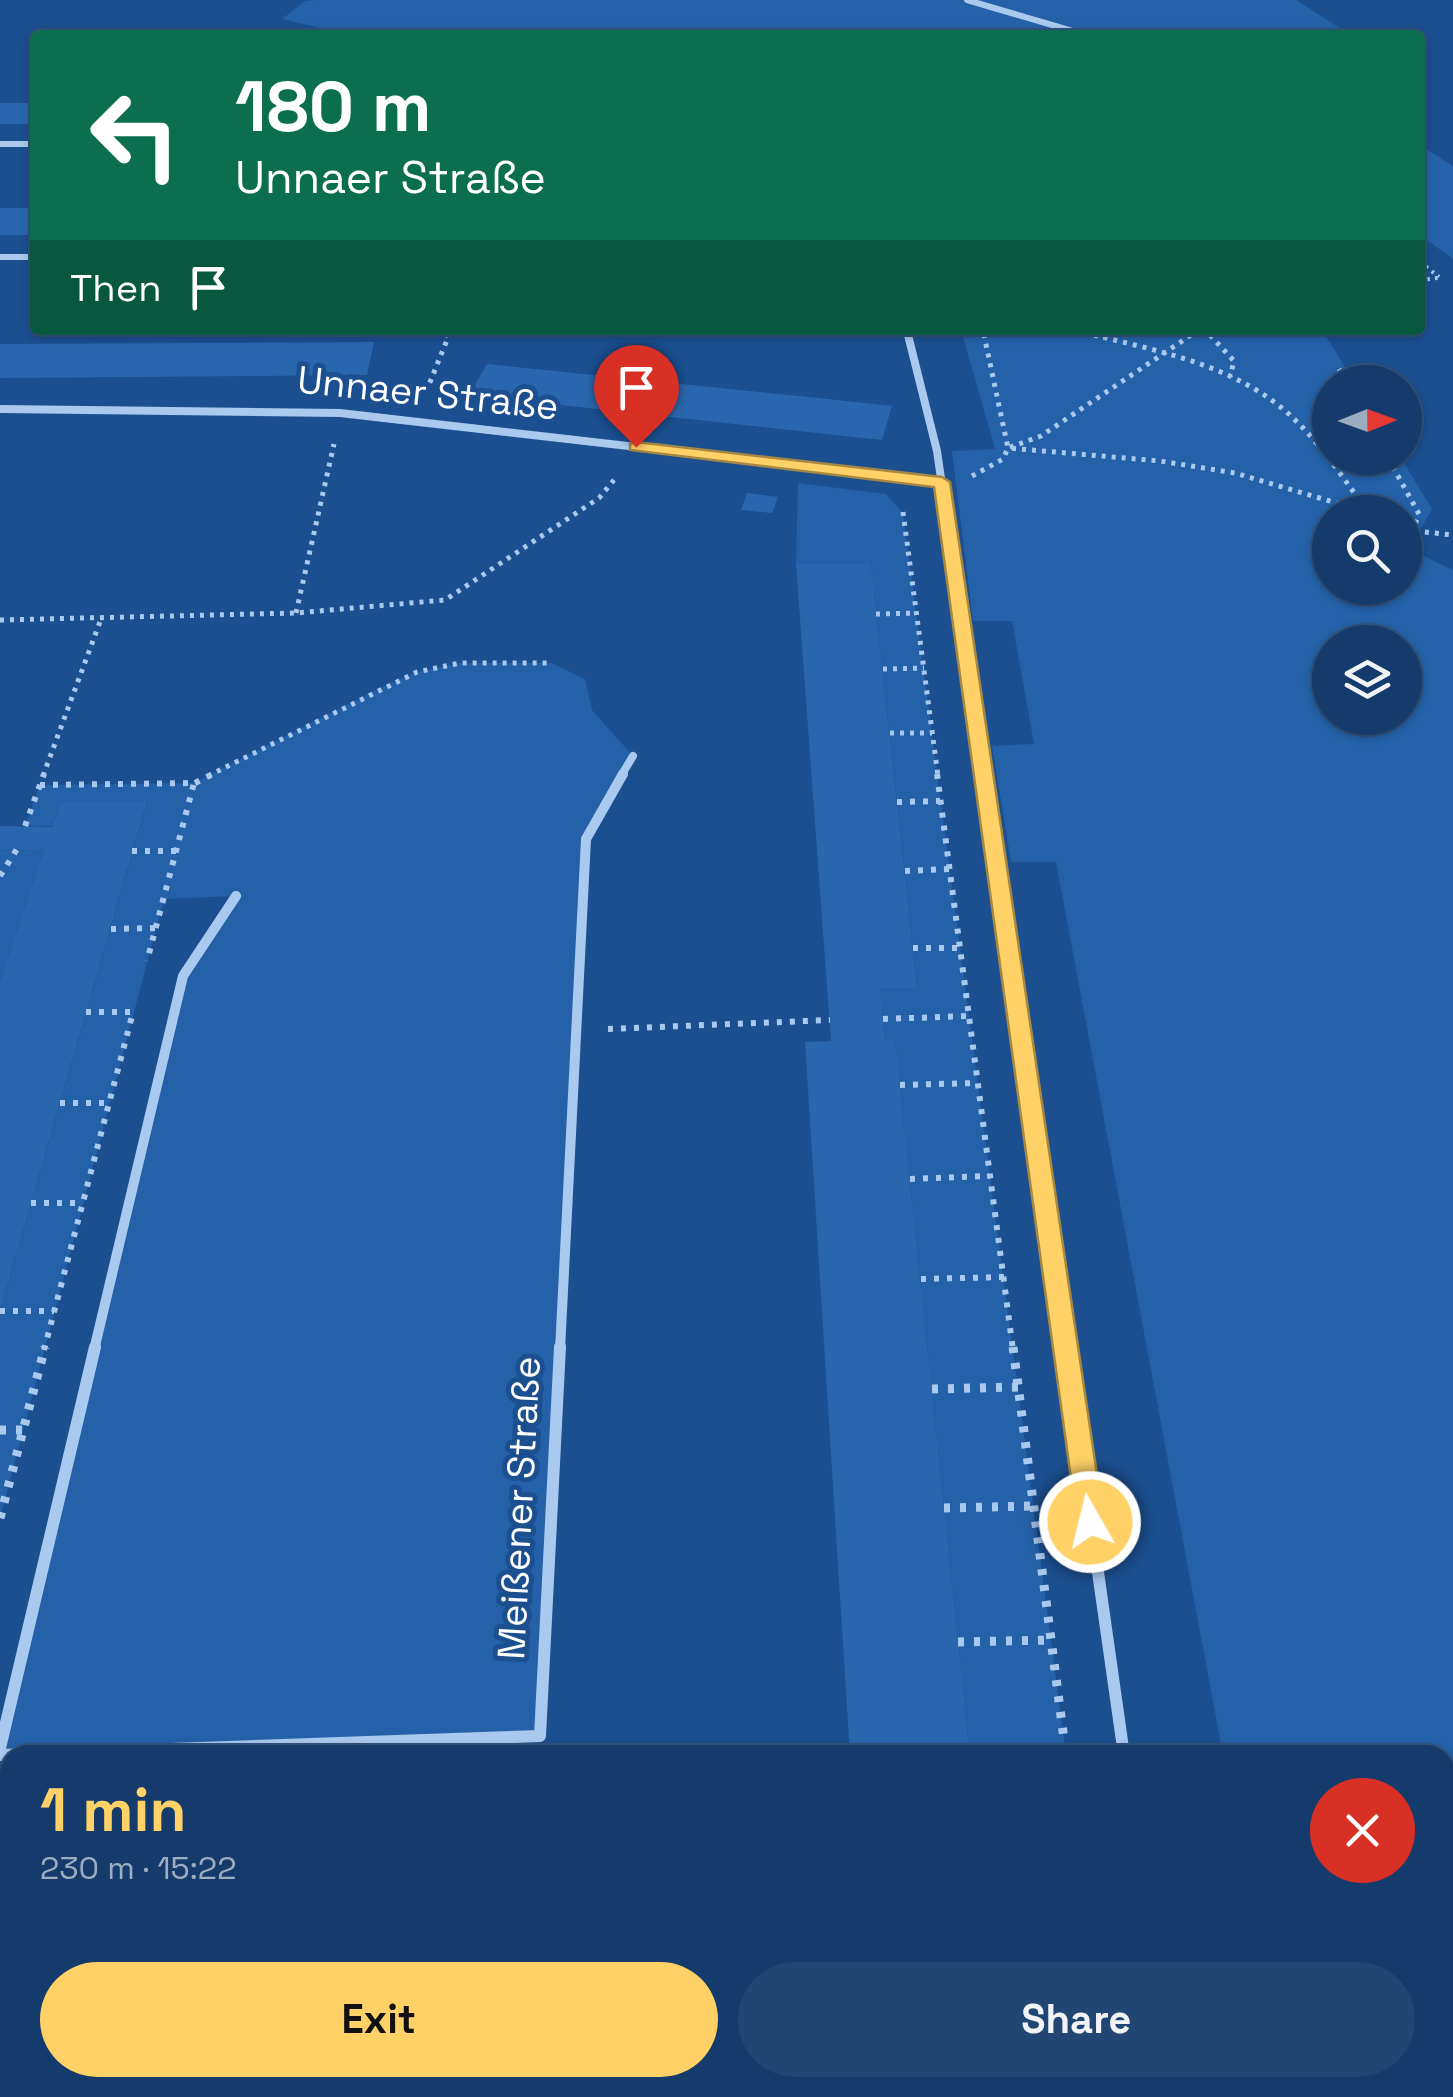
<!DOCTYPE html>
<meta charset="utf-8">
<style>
:root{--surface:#143b6b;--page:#214673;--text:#f1f3f6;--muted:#9dadc1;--line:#33557e;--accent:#ffd166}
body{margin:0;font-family:"Space Grotesk",sans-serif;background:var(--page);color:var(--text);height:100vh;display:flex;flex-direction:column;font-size:38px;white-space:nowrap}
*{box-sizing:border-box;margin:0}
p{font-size:32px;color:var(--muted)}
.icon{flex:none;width:55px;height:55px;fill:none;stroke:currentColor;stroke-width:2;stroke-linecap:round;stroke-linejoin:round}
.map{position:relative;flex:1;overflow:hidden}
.sheet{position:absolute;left:0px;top:1745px;width:1455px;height:352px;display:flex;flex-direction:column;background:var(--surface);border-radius:30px 30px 0 0;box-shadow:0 2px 8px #0004,0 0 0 2px var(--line)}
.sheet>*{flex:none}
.banner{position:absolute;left:30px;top:30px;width:1395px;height:305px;border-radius:10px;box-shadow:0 2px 8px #0004,0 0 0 2px var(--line);background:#0b6e4f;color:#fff;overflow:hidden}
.needle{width:65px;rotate:89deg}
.fabs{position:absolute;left:1312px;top:365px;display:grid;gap:20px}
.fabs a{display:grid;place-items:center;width:110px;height:110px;border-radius:50%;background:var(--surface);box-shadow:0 2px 8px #0004,0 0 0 2px var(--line);font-size:50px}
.pin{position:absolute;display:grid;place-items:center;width:85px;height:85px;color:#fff;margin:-102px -42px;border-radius:50% 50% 50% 0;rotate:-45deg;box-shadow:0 0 10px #0007}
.pin .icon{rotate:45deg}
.me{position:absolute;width:110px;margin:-55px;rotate:352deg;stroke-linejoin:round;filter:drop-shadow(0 0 8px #0008)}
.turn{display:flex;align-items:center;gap:35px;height:210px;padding:0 40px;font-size:45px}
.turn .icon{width:130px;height:130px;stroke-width:2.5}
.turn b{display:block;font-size:70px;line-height:85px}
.then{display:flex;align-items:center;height:95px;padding:0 40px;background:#0003;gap:20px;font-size:38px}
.round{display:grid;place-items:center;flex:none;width:105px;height:105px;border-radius:52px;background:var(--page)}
.head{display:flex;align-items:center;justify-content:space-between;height:170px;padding:0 40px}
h1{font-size:60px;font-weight:800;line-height:75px;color:var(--accent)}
.cta{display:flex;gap:20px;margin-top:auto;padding:20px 40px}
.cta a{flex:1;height:115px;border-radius:60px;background:var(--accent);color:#111;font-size:40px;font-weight:800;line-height:115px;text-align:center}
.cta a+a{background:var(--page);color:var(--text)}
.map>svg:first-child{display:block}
</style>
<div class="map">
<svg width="1453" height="2097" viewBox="0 0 1453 2097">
<rect width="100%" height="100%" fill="#1b4f8f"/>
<!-- green -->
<g fill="#2461a8" fill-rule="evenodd">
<polygon points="315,0 1296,0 1351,35 350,35 282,19 305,1"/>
<polygon points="1420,145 1453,166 1453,259 1420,235"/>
<path d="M 961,330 L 1322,330 L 1354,382 L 1330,382 L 1330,458 L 1401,458 L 1432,509 L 1409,549 L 1453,570 L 1453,2097 L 1287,2097 L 1285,2088 L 1445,2088 L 1445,1755 L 1223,1755 L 1056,862 L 1011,862 L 992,746 L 1034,744 L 1012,621 L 973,621 L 952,451 L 995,449 ZM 1330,512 L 1405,512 L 1405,588 L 1330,588 ZM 1330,642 L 1405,642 L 1405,718 L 1330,718 Z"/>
<polygon points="798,483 886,494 903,513 1066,1755 970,1755 895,1041 885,1041 880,988 917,987 871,564 796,564"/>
<polygon points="460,663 551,663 585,679 592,710 633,756 586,839 540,1736 0,1755 183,976 235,896 164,899 0,1518 0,1311 147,802 61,802 52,826 25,826 40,785 194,783 374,691 417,672"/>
<polygon points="0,849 44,850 0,982"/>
<polygon points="1005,2088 1111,2088 1112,2097 1006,2097"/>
</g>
<!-- building -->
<g fill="#2a66ad">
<rect x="0" y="103" width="35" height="21"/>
<rect x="0" y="208" width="35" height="27"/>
<polygon points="374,342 367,375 0,378 0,344"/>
<polygon points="487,364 809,397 892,406 882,440 469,395"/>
<polygon points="747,493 778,497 772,513 741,510"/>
<polygon points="796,564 871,564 917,988 880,988 885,1041 895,1040 970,1755 850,1755 805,1042 831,1041"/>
<polygon points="147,801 1,1307 0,1306 0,982 44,850 0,849 0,826 52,827 61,802"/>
<polygon points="913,2088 1005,2088 1006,2097 913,2097"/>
</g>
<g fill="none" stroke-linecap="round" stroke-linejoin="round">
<!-- path-far3 -->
<g stroke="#a9c9ee" stroke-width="4" stroke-dasharray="2.5 5" stroke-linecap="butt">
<polyline points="1420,262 1439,277"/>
<polyline points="1420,280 1438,278"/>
<polyline points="443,330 448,337"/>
<polyline points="983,330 985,337"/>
<polyline points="1074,330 1104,337"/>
<polyline points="1206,330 1213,337"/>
<polyline points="1187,337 1198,330"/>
</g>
<!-- path-far2 -->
<g stroke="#a9c9ee" stroke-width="5" stroke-dasharray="4 6" stroke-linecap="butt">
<path d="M 1094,335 C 1162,352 1237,366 1291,416 C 1321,444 1344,479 1368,512"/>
<polyline points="1191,335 1041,436 1008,448 1160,461 1235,473 1367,512"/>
<polyline points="1210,335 1234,361 1230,377"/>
<polyline points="1339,369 1346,382"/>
<polyline points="426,392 449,335"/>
<polyline points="1388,458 1419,514 1412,532"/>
<polyline points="972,476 1003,459 1008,448 984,335"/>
<polyline points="903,512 938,776"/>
<polyline points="1405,530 1453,535"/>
<polyline points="296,613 334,444"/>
<polyline points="876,614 916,613"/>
<polyline points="0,620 296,613 445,600 599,498 614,480"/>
<polyline points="883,669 924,668"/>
<polyline points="890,733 932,733"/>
<polyline points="43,776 101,619"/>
<polyline points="208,776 417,672 460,663 551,663"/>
</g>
<!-- path-far1 -->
<g stroke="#a9c9ee" stroke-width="6" stroke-dasharray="5 8" stroke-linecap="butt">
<polyline points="937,774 1013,1350"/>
<polyline points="195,783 213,774"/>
<polyline points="40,785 194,783 147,961"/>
<polyline points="897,802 940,801"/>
<polyline points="25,826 44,774"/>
<polyline points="132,851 176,851"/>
<polyline points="905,871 949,869"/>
<polyline points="0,876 17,849"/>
<polyline points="111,929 156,928"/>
<polyline points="913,948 960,948"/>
<polyline points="86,1012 134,1012"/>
<polyline points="883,1019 969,1016"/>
<polyline points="608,1029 830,1020"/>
<polyline points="900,1085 977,1083"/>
<polyline points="60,1103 109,1103"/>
<polyline points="910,1179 989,1176"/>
<polyline points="31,1203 83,1203"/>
<polyline points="921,1279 1004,1277"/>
<polyline points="0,1311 54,1311"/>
<polyline points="44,1350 132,1016"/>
</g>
<!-- path -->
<g stroke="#a9c9ee" stroke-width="9" stroke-dasharray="6 10" stroke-linecap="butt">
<polyline points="1013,1347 1066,1755"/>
<polyline points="932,1389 1018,1387"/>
<polyline points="0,1430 23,1430"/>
<polyline points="944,1508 1034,1506"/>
<polyline points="0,1518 45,1347"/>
<polyline points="958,1642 1051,1640"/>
<polyline points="1111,2088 1112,2097"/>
</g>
<!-- minor-far3 -->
<g stroke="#a9c9ee" stroke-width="6">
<polyline points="967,0 1086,35"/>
<polyline points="0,144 35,144"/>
<polyline points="0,257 35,257"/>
<polyline points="907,330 909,337"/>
</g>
<!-- minor-far2 -->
<g stroke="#a9c9ee" stroke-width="8">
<polyline points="908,335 937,451 984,776"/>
<polyline points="0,409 340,413 942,482"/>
<polyline points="621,776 633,756"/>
</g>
<!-- minor-far1 -->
<g stroke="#a9c9ee" stroke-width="10">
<polyline points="983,774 1066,1350"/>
<polyline points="94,1350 183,976 236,896"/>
<polyline points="560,1350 586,839 623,774"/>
</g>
<!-- minor -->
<g stroke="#a9c9ee" stroke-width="12">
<polyline points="1066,1347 1124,1755"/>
<polyline points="0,1748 95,1347"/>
<polyline points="0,1755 540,1736 560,1347"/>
<polyline points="1172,2088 1173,2097"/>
</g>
</g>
<!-- route -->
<polygon fill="#ffd166" stroke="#a68842" stroke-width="2.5" points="636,442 942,477 950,482 1104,1522 1100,1531 1090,1535 1081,1531 1077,1522 934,487 630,450 630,444"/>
<g text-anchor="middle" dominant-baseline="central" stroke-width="10" stroke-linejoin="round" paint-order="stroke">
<!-- street labels -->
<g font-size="38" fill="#fff" stroke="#1b4f8f">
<text transform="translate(428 393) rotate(6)">Unnaer Straße</text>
<text transform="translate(519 1508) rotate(-87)">Meißener Straße</text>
</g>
</g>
</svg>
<div class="fabs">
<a><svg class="needle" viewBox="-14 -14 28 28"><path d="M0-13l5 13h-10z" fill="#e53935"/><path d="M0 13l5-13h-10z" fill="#9dadc1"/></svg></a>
<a><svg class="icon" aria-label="search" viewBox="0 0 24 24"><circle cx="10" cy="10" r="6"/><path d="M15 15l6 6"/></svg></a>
<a><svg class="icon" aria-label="layers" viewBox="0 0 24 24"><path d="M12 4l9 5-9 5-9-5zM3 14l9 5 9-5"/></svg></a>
</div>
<div class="pin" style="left:636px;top:447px;background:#d93025"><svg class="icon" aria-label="arrive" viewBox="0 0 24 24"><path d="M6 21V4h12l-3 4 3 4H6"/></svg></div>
<svg class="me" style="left:1090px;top:1522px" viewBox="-20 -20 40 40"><circle r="17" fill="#ffd166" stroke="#fff" stroke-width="3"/><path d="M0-11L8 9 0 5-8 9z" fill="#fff"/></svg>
<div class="banner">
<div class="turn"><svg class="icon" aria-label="left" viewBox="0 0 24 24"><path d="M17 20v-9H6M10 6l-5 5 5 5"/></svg><div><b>180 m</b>Unnaer Straße</div></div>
<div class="then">Then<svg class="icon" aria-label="arrive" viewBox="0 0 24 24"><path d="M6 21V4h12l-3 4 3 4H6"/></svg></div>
</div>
<section class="sheet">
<div class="head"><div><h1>1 min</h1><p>230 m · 15:22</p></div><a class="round" style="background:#d93025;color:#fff"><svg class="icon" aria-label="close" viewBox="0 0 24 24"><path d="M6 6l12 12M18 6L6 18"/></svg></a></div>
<div class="cta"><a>Exit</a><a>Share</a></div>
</section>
</div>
